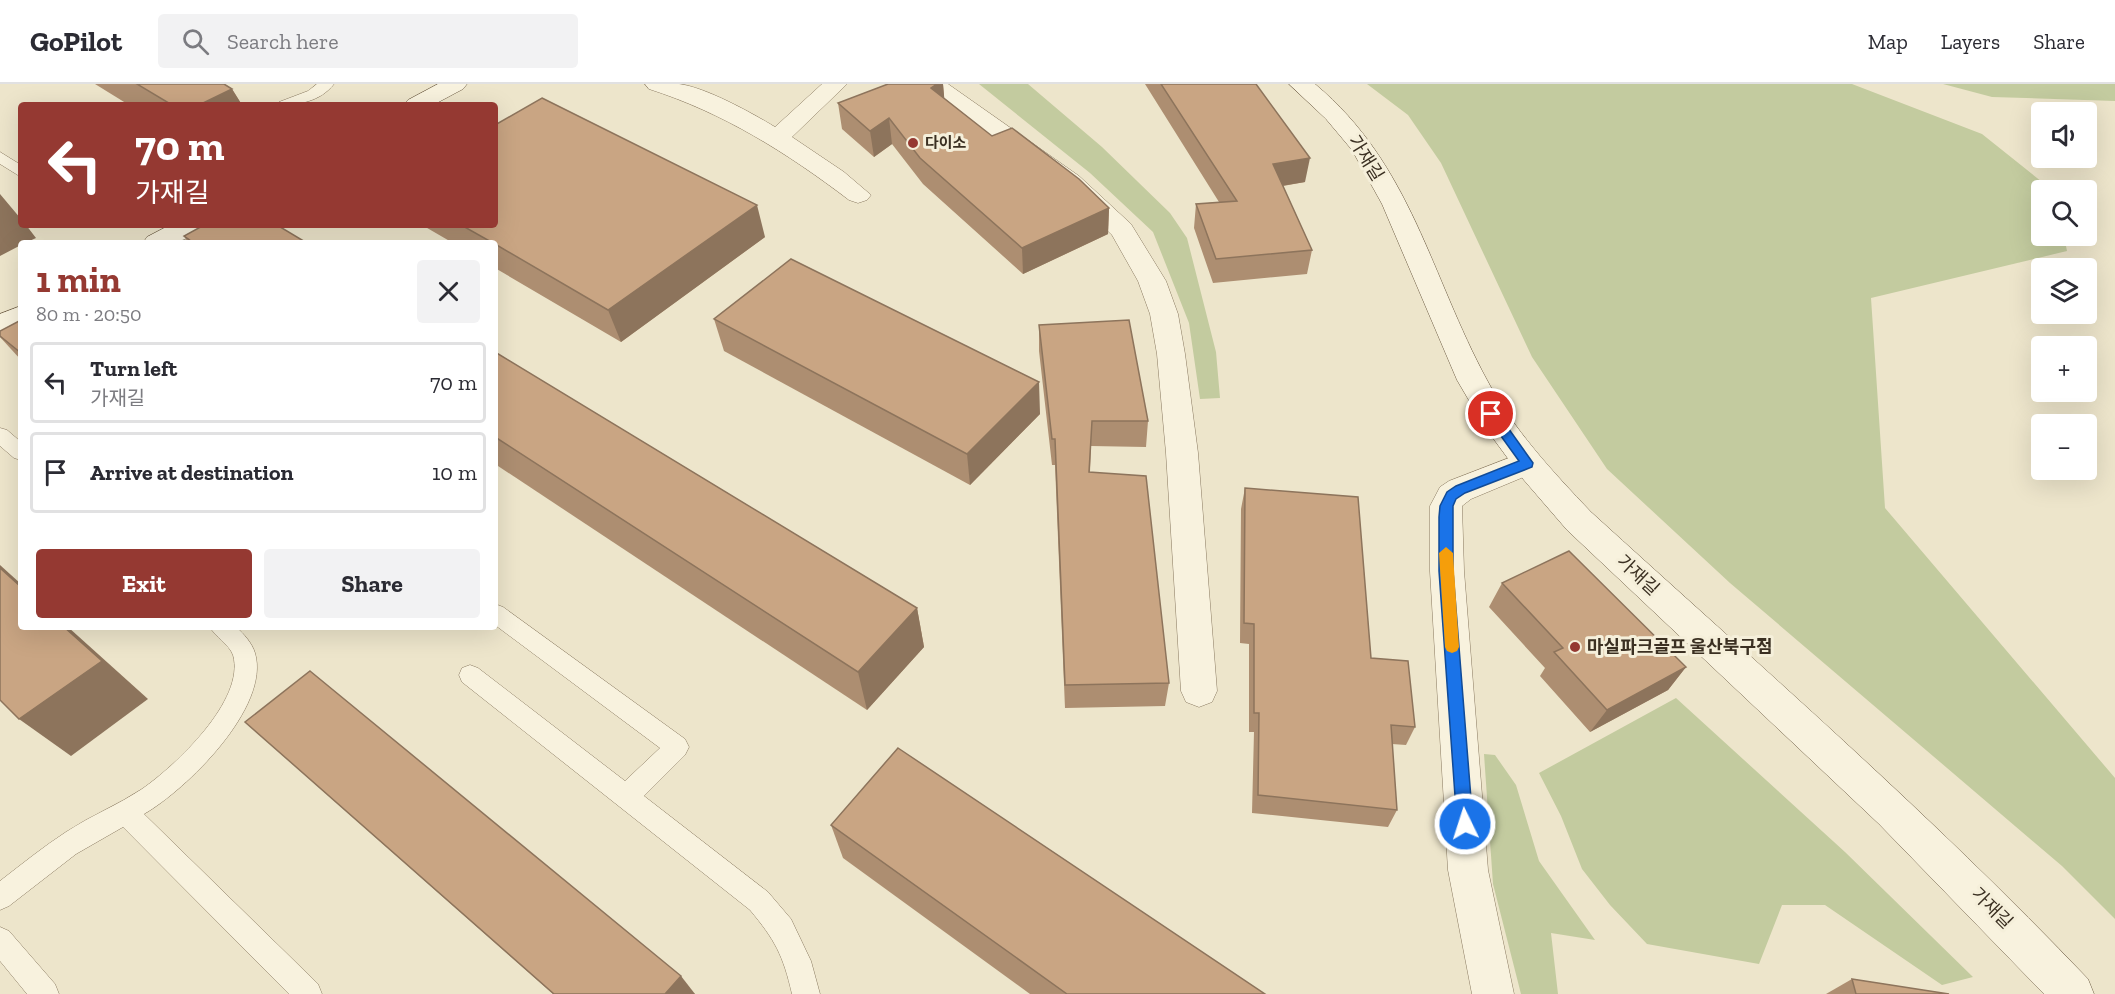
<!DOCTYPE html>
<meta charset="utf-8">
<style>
:root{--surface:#fff;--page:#f2f2f3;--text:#2b2b33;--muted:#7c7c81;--line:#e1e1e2;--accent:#953932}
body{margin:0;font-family:"Zilla Slab","Noto Sans KR",serif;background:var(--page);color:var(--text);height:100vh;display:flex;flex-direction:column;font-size:22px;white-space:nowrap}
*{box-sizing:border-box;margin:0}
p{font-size:20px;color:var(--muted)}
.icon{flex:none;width:33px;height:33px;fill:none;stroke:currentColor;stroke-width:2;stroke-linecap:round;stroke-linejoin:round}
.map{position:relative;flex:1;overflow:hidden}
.drawer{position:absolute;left:18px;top:156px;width:480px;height:390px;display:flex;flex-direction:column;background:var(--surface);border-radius:6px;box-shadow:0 6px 24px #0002}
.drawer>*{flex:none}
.guide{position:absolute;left:18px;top:18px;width:480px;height:126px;border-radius:6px;box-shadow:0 6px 24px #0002;background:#953932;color:#fff;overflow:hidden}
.fabs{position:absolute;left:2031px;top:18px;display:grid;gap:12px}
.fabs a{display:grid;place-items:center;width:66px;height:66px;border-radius:6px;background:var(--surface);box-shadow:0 6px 24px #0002;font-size:30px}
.pin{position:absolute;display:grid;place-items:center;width:51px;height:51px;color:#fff;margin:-26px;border:3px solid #fff;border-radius:50%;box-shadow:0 2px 6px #0007}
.me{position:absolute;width:66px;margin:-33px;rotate:356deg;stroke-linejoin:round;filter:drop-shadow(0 0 4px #0008)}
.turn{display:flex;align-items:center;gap:21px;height:126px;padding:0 18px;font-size:27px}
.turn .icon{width:78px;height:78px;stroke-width:2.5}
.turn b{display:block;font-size:42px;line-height:51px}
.round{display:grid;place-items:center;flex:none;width:63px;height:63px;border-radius:6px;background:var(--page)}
.summary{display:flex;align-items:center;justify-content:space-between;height:102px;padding:0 18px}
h1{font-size:36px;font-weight:700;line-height:45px;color:var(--accent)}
.action{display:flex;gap:12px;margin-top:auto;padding:12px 18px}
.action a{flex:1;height:69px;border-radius:6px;background:var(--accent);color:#fff;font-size:24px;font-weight:700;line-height:69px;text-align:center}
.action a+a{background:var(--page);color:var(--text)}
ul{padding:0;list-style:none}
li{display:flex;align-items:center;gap:18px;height:81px;margin:0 12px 9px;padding:0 6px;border:3px solid var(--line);border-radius:6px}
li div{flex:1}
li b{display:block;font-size:22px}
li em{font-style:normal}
header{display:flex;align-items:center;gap:36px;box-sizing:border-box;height:84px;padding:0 30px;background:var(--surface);border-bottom:2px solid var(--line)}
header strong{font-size:28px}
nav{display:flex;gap:33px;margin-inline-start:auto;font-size:21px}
.search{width:420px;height:54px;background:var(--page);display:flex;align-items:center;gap:15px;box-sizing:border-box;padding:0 21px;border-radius:6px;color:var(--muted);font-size:22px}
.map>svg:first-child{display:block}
</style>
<header>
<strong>GoPilot</strong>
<div class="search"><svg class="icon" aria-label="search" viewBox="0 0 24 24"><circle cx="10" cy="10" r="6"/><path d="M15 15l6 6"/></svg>Search here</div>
<nav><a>Map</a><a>Layers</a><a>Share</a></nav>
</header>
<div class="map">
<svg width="2115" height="910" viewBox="0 0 2115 910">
<rect width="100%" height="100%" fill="#ede5cb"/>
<!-- green -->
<g fill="#c3cb9f">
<polygon points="979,0 1028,0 1102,63 1170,129 1187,154 1216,268 1220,314 1200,315 1189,239 1153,148 1090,89"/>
<polygon points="1367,0 1852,0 1982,50 2052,106 2042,106 2042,152 2064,152 2067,167 1871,214 1885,424 2115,694 2115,835 2062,782 1730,499 1607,385 1532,273 1441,79 1408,31"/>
<polygon points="1943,0 2115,0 2115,17 1992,13"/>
<polygon points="1676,614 1845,768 1973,893 1942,901 1825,821 1782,821 1759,880 1647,860 1610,821 1582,785 1561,732 1539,689"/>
<polygon points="1484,670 1495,671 1516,701 1539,777 1595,856 1551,849 1558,910 1521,910 1493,800"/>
</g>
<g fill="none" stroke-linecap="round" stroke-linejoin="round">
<defs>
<g id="lane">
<path d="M 317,0 L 334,0 C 320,18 298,21 277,21 L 279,18 L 308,7 Z"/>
<polygon points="0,68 21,81 21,93 0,80"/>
<polygon points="0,344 7,346 21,358 21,376 14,374 0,362"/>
<path d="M 495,520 L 503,523 L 685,655 L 689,663 L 685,671 L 644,712 L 768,808 L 791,835 L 811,877 L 820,910 L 792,910 C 783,871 775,856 750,826 L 462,598 L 459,591 L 462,584 L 470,581 L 478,584 L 625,697 L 660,664 L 495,541 Z"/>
<path d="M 210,543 L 236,543 C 244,550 252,559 255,569 C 271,623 186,706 144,730 L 318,900 L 322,910 L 289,910 L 123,743 L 76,770 L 9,822 L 0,826 L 0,797 C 22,780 43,763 66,748 C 90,732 118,721 142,705 C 175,682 246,616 233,571 C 229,560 215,553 210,543 Z"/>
<polygon points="0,843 9,847 55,900 59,910 27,910 0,877"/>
</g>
<g id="street">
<path d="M 645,0 C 656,0 668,0 679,0 C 705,3 752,29 775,43 L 822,0 L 847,0 L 792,53 L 844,88 L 871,111 L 867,116 L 858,119 L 849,116 C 787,69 724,29 649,5 Z"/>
<polygon points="921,0 948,0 1079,92 1131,140 1166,197 1178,230 1185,270 1198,369 1217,607 1212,618 1199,623 1186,618 1181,607 1166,369 1157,270 1150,230 1138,197 1112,151 1061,102 925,5"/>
<polygon points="1527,367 1538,371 1543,379 1538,387 1471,415 1462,422 1464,487 1488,786 1514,910 1472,910 1448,786 1430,487 1430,422 1440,403 1449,397"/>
</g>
<g id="secondary">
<polygon points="438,0 467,0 463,5 433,21 404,21 408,16"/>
<path d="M 1289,0 L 1315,0 C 1412,81 1430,191 1487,296 C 1513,345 1552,387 1591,428 C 1759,581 1931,730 2088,895 L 2094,910 L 2044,910 L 1879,740 L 1567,446 L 1523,395 L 1484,342 L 1457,296 L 1382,120 L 1352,66 L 1326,35 Z"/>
<path d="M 170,141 L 203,141 C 190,161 164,159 143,159 L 147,153 Z"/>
<polygon points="21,222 21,243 0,252 0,230"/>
</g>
</defs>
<!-- lane casing -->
<use href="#lane" stroke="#897960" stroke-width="1"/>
<!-- street casing -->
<use href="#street" stroke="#897960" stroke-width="1"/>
<!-- secondary casing -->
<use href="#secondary" stroke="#6b5a42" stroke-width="1"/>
<!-- lane -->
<use href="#lane" fill="#f8f2de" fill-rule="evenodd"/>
<!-- street -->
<use href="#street" fill="#f8f2de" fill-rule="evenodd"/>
<!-- secondary -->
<use href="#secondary" fill="#f8f2de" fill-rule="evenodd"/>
</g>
<!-- wall -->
<g fill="#ad8e71">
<polygon points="95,0 224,0 232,5 242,21 129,21"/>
<polygon points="888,0 943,0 944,14 992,52 1109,124 1108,150 1023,190 923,100 892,60 874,73 842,45 838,19"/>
<polygon points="1145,0 1256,0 1305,98 1283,102 1312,166 1307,190 1213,199 1194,144 1196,120 1219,118"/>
<polygon points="422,141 495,141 765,153 621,258 495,184 495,159 453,159"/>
<polygon points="184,152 307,159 188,159"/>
<polygon points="714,235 1040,330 970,401 724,267"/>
<polygon points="21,236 21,276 0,253 0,247"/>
<polygon points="1039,241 1148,337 1146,363 1091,362 1090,388 1169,599 1165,622 1065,624 1055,381 1052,381 1039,267"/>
<polygon points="495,268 917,524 924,563 867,626 495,380"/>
<polygon points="1245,404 1371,574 1415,643 1406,661 1392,660 1397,726 1388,743 1252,729 1254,648 1249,648 1249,560 1240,559 1241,425"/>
<polygon points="1502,499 1686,583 1668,606 1590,648 1540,592 1545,584 1489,523"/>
<polygon points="245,638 695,910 553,910"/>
<polygon points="831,741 1265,910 1030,910 843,774"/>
<polygon points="1852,895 1949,910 1826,910"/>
</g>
<!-- shaded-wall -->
<g fill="#8d745c">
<polygon points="937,0 943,0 945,22 931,4"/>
<polygon points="232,5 242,21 199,21"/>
<polygon points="889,34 892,60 874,73 870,47"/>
<polygon points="1310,74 1305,98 1269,104 1273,80"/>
<polygon points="0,110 21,135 21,141 26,141 36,154 25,159 21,159 21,161 0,172"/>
<polygon points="757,121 765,153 621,258 608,226"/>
<polygon points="1109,124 1108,150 1023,190 1022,164"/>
<polygon points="1039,298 1040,330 970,401 967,370"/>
<polygon points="0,481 21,500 21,503 0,484"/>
<polygon points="917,524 924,563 867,626 858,588"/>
<polygon points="64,543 68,543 148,615 71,672 19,635"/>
<polygon points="1686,583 1668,606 1590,648 1607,626"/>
<polygon points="681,892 695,910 665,910"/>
</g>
<!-- building -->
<g fill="#c9a583" stroke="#8d745c" stroke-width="1.5">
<polygon points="137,0 224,0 232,5 199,21 172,21"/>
<polygon points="888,0 937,0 931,4 992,52 1012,44 1079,95 1109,124 1022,164 920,74 889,34 870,47 838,19"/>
<polygon points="1161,0 1256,0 1310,74 1273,80 1312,166 1216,175 1196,120 1237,117"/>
<polygon points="542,14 757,121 608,226 495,160 495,159 493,159 461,141 495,141 495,41"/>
<polygon points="204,141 277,141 307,159 194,159 184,152"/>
<polygon points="791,175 1039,298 967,370 714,235"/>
<polygon points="21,236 21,269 0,252 0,247"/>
<polygon points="1129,236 1148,337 1092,337 1089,388 1146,392 1169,599 1065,601 1055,355 1052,355 1039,241"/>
<polygon points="495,268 917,524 858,588 495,353"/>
<polygon points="1245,404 1358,413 1371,574 1408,577 1415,643 1391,641 1397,726 1258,711 1259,629 1254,629 1254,540 1244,539"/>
<polygon points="1569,467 1686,583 1607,626 1554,568 1563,564 1502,499"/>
<polygon points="0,484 21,503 21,543 64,543 102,577 19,635 0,616"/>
<polygon points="310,587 681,892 665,910 554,910 245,638"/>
<polygon points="898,664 1265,910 1067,910 831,741"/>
<polygon points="1852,895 1949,910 1856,910"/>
</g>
<!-- route -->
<polygon fill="#1a73e8" stroke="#114b97" stroke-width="1.5" points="1491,326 1496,327 1533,379 1532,383 1465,409 1456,415 1453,422 1453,487 1473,740 1471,745 1465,748 1459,745 1457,740 1439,487 1439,433 1440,422 1447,408 1456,402 1519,377 1485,330"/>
<!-- slow -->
<polygon fill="#f59e0b" points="1446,463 1453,469 1459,563 1457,567 1452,569 1447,567 1445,563 1439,469"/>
<!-- markers -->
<g fill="#953932" stroke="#f5efda" stroke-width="2">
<circle cx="913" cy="59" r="6"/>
<circle cx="1575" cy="563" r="6"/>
</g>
<g text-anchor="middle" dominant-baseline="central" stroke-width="6" stroke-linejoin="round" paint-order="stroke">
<!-- far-poi labels -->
<g font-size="15" font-weight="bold" fill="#3b3022" stroke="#f5efda" text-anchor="start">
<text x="925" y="59">다이소</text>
</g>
<!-- street labels -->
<g font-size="18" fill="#3b3022" stroke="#f5efda">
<text transform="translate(1366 74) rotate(58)">가재길</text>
<text transform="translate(1638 491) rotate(43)">가재길</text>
<text transform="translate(1992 824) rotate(45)">가재길</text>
</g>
<!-- poi labels -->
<g font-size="18" font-weight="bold" fill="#3b3022" stroke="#f5efda" text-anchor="start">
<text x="1587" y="563">마실파크골프 울산북구점</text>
</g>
</g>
</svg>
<div class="fabs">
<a><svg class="icon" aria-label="sound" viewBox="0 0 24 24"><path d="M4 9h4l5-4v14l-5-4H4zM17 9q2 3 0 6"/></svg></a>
<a><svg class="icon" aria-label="search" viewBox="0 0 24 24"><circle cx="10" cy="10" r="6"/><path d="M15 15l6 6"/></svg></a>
<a><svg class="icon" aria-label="layers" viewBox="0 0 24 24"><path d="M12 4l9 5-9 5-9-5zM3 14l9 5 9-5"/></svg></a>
<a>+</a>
<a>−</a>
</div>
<div class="pin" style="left:1491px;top:330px;background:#d93025"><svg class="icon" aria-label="arrive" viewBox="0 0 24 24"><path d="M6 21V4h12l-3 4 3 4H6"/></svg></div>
<svg class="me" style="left:1465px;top:740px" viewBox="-20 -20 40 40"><circle r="17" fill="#1a73e8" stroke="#fff" stroke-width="3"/><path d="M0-11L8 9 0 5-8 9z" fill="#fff"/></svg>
<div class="guide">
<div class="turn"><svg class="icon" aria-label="left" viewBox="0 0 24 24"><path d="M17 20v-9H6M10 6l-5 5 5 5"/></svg><div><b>70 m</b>가재길</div></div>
</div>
<section class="drawer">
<div class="summary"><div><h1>1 min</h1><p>80 m · 20:50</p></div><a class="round"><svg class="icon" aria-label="close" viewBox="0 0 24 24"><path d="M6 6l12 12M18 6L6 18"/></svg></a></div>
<ul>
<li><svg class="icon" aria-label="left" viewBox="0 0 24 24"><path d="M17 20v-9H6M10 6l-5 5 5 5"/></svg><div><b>Turn left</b><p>가재길</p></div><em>70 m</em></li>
<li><svg class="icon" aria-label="arrive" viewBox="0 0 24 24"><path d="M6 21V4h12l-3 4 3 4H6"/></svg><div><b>Arrive at destination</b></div><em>10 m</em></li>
</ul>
<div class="action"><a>Exit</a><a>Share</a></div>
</section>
</div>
